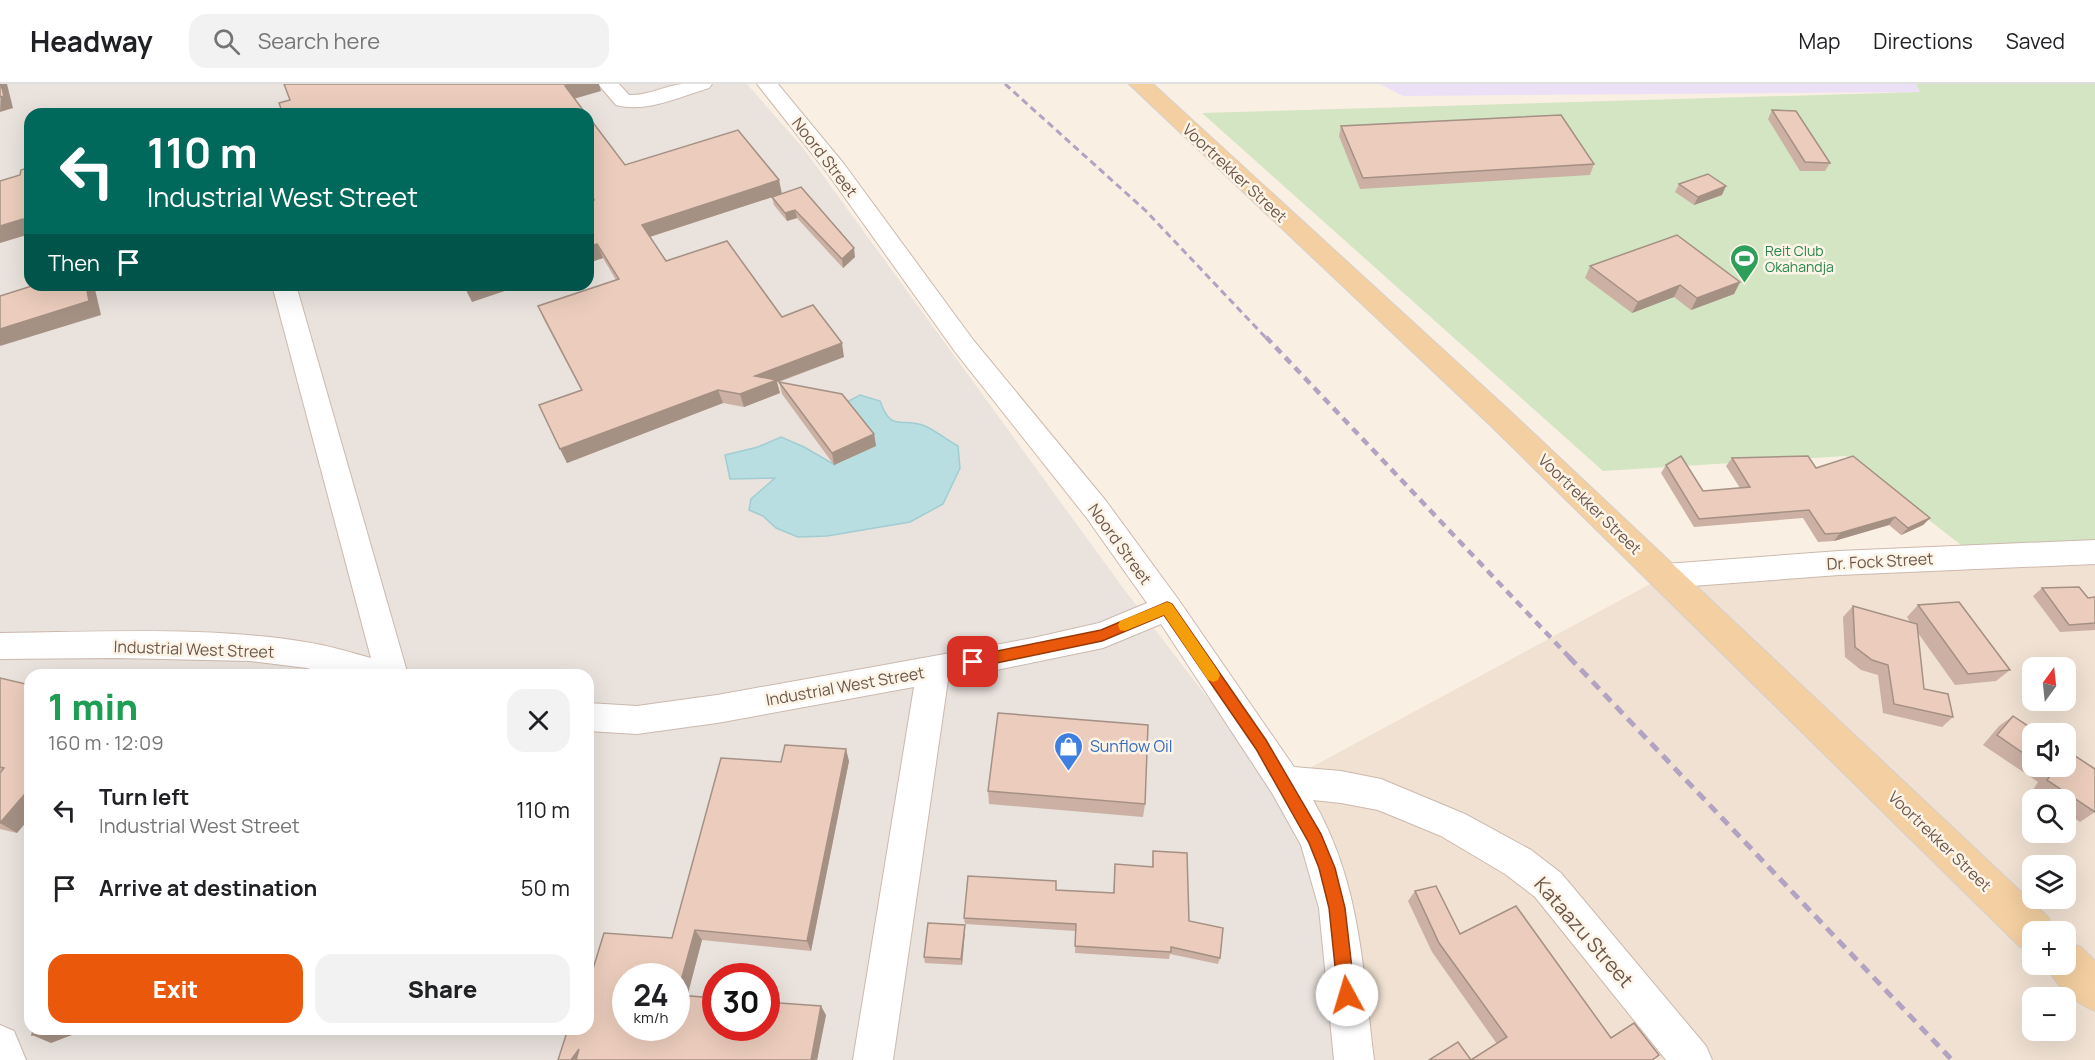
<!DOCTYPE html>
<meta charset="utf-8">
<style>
:root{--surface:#fff;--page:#f2f2f2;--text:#202124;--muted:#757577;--line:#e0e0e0;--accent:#ea580c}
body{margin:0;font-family:Manrope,sans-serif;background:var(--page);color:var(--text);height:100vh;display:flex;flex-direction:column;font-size:22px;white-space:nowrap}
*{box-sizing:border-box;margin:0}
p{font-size:20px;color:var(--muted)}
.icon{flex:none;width:33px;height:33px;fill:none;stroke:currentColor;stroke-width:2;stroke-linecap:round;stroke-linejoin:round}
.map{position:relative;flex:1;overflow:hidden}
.sheet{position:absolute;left:24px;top:585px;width:570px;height:366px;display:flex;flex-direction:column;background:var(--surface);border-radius:18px;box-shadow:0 6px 24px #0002}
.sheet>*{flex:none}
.guide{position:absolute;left:24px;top:24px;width:570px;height:183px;border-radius:18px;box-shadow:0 6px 24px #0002;background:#00695c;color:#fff;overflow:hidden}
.needle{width:39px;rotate:15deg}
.controls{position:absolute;left:2022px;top:573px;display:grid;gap:12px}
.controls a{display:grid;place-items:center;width:54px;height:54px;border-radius:12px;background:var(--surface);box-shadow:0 6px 24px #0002;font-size:30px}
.speed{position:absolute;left:612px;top:879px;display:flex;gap:12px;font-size:30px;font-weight:700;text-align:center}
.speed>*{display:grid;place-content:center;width:78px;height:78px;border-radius:50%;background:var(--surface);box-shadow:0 6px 24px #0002;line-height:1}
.speed small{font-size:15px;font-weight:400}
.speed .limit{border:9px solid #d22;background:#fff;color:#111}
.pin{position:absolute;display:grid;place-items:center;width:51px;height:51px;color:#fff;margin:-26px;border-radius:12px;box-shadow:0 3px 9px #0006}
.me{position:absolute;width:66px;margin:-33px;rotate:354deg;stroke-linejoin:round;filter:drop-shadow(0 0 4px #0008)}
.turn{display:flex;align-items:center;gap:21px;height:126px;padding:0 24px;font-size:27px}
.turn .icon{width:78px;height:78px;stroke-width:2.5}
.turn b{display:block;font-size:42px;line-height:51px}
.then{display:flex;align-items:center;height:57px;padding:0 24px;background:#0003;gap:12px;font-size:22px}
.round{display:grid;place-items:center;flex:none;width:63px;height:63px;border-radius:18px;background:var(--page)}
.head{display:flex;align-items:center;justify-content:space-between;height:102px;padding:0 24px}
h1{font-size:36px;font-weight:800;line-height:45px;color:#1e9e55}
.action{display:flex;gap:12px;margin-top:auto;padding:12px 24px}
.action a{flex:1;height:69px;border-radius:18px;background:var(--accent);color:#fff;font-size:24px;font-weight:800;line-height:69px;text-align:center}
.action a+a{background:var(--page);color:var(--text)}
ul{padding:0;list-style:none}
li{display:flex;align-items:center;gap:18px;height:78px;padding:0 24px}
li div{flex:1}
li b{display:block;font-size:22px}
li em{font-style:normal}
header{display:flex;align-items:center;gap:36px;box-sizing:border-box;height:84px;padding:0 30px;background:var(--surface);border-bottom:2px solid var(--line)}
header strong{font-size:28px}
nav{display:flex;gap:33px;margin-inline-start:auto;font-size:21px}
.search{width:420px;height:54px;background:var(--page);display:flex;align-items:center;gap:15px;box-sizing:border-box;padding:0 21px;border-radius:18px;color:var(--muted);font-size:22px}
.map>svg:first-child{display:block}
</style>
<header>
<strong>Headway</strong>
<div class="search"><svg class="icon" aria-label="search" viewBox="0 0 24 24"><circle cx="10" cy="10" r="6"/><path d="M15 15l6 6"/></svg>Search here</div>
<nav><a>Map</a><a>Directions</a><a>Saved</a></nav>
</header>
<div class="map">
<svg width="2095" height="976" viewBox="0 0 2095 976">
<rect width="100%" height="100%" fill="#faefe3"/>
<!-- residential -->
<path fill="#f0e1d2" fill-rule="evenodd" d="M 2095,462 L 2095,976 L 1352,976 L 1284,698 L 1665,492 ZM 2032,584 L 2066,584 L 2066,616 L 2032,616 ZM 2032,650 L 2066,650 L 2066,682 L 2032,682 ZM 2032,716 L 2066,716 L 2066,748 L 2032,748 ZM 2032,782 L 2066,782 L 2066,814 L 2032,814 ZM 2032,848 L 2066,848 L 2066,880 L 2032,880 ZM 2032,914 L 2066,914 L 2066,946 L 2032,946 Z"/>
<!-- industrial -->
<path fill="#e9e2dd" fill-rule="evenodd" d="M 0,0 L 747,0 L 803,64 L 1123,504 L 1316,755 L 1352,976 L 0,976 ZM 30,30 L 588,30 L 588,201 L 30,201 ZM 30,591 L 588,591 L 588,945 L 30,945 ZM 626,892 L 676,892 L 676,944 L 626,944 ZM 716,892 L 766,892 L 766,944 L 716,944 Z"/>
<!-- education -->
<polygon fill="#ece0f6" points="1380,0 1916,0 1920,8 1403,12"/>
<!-- green -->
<polygon fill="#d3e5c3" points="1916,0 2095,0 2095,456 1965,464 1846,372 1603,387 1202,29 1920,8"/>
<!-- water -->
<path fill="#b9dee1" stroke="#a1cdd2" stroke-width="1.5" d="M 860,311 L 880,317 C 891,349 901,333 925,342 C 936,347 947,356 958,362 L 960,384 L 943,420 L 910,438 L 827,452 L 798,453 L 776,444 L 763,432 L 749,426 L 751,415 L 775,394 L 730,395 L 725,371 L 758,363 L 781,353 L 804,363 L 835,381 L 843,320 Z"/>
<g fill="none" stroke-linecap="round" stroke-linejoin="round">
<defs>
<g id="minor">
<path d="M 598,0 L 619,0 L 629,11 C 648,12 664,2 682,0 C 692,0 702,0 712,0 L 709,4 C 679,13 647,29 616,21 Z"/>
<path d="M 757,0 L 778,0 L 844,80 L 974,257 L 1106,417 L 1178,515 L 1294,683 L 1341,687 L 1381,695 L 1465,730 L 1531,766 L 1561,789 L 1706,962 L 1712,976 L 1666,976 L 1535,813 L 1505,790 L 1441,752 L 1378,726 L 1341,719 L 1313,716 C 1361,800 1362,882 1374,976 L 1334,976 L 1319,824 L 1301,761 L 1272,709 L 1161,540 L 1103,564 L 948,596 L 893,976 L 853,976 L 914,603 L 717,639 L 637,650 L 588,647 L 588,619 L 637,622 L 717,611 L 829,591 L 1033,554 L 1099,539 L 1147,519 L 1086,433 L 956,269 L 828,90 Z"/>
<path d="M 272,201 L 296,201 L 408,591 L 333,591 L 307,584 L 250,577 L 116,574 L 0,575 L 0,549 C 99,548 207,542 305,558 C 327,561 349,568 371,574 Z"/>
<polygon points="2095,456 2095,480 1839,491 1665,504 1654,500 1650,492 1654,484 1665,480 1839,467"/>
<polygon points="0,941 14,947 26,976 0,976"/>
</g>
<g id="major">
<polygon points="1129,0 1153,0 1510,327 2049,834 2054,848 2032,848 2032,868 2019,862 1490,341"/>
<path d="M 2066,857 L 2081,863 L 2095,877 L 2095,927 C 2074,919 2055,901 2046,880 L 2066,880 Z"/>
</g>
</defs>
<!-- minor casing -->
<use href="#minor" stroke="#ccb9ad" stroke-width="2"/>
<!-- major casing -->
<use href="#major" stroke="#d7d0cd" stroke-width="2"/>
<!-- minor -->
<use href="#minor" fill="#fff" fill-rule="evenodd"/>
<!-- major -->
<use href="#major" fill="#f3cfa1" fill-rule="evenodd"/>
<!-- rail-far2 -->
<polyline stroke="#b1a3c1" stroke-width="3" stroke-dasharray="7 4.5" stroke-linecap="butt" points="1005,0 1146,127 1267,255"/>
<!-- rail-far1 -->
<polyline stroke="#b1a3c1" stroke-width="4.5" stroke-dasharray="8 6" stroke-linecap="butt" points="1266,253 1571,575"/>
<!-- rail -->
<polyline stroke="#b1a3c1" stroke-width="5" stroke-dasharray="10 7" stroke-linecap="butt" points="1569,573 1952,976"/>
</g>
<!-- wall -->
<g fill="#cbb0a3">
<polygon points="1772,26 1830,79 1825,87 1800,87 1768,35"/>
<polygon points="1341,42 1594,80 1590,91 1360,105 1339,52"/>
<polygon points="625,81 779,96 781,110 855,173 843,184 797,134 787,137 774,121 772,113 650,153 666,177 782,233 844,273 779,298 874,350 876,362 834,381 782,310 779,298 777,298 780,309 744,323 723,319 567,379 539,321 581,306 544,236 538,222 616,196 603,174 588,179 594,116"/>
<polygon points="1679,100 1722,111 1694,121 1675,108"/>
<polygon points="1590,182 1740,198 1734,210 1691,226 1674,213 1632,229 1585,194"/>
<polygon points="1732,374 1816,384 1930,434 1923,441 1901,451 1889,441 1834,457 1818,458 1803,434 1694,443 1661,389 1666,381 1703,407 1740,404 1726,382"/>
<polygon points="2042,504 2088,514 2095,513 2095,546 2060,548 2033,512"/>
<polygon points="1918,521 2010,586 1996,597 1955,601 1918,549 1924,605 1953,633 1942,643 1883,629 1878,591 1861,586 1845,573 1843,533 1853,522 1910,538 1907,533"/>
<polygon points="0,594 17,749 0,745"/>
<polygon points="2013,632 2032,650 2032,682 2066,682 2095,685 2095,728 2080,738 2066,728 2066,716 2046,716 2033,706 2038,698 1983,661 1999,642"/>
<polygon points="849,677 811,867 702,856 687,912 826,931 817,976 558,976 672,854 781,678"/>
<polygon points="988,707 1145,720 1143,733 989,720"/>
<polygon points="1153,767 1189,837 1220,874 1218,880 1170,870 1169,875 1075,869 1076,847 965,840 964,834 1056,806 1113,809 1115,780 1152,783"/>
<polygon points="1415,807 1460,850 1611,954 1659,971 1471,976 1497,960 1432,868 1408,817"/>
<polygon points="965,847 962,881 925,879 924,873"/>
</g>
<!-- shaded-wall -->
<g fill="#a59084">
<polygon points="1,0 7,0 13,24 0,28"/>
<polygon points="573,0 599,0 601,7 570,16 565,2"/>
<polygon points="779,96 782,110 646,154 642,141"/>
<polygon points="1726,102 1722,111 1694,121 1698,113"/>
<polygon points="795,126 797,134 787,137 785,129"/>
<polygon points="23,135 30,138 30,150 0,159 0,142"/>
<polygon points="597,160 603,174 588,179 588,163"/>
<polygon points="854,164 855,173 843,184 842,175"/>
<polygon points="1740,198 1734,210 1691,226 1697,214"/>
<polygon points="86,201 94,201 101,231 0,262 0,245"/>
<polygon points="475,201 523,201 472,218 465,204"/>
<polygon points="1680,201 1674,213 1632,229 1638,218"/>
<polygon points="842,259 844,273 777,298 780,309 744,323 740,310 755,292"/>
<polygon points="718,306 723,319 567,379 560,365"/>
<polygon points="874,350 876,362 834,381 832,369"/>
<polygon points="1895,433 1889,441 1834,457 1840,449"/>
<polygon points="1930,434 1923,441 1901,451 1908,444"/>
<polygon points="846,665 849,677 811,867 807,857"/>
<polygon points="30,704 30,734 17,749 0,739"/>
<polygon points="965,841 965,847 962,881 961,875"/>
<polygon points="695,846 702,856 685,921 677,911"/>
<polygon points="821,922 826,931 817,976 811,976"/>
<polygon points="48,945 88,945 51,959 32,951"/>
<polygon points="579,965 587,976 571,976"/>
</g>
<!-- building -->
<g fill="#eccdbd" stroke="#a59084" stroke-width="1.5" fill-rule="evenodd">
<polygon points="0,0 1,0 4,12 0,13"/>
<polygon points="284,0 573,0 565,2 586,30 283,30 279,19 290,16"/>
<polygon points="1772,26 1796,27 1830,79 1805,78"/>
<polygon points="1561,31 1594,80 1363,94 1341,42"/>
<polygon points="588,32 625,81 738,46 779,96 642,141 666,177 727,157 782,233 813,221 842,259 755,292 777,296 740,310 718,306 560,365 539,321 582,306 538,222 619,195 597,160 588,163 588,118 594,116 588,98"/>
<polygon points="30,83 30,138 24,140 23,135 0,142 0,97 20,91 21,86"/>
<polygon points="1708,90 1726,102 1698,113 1679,100"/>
<polygon points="801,103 854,164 842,175 795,126 785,129 772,113"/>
<polygon points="1677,151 1740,198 1697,214 1680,201 1638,218 1590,182"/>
<polygon points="35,201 86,201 89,217 0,245 0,212"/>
<polygon points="463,201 475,201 465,204"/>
<polygon points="779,298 842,310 874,350 832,369"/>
<polygon points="1681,372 1703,407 1750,403 1732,374 1808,372 1816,384 1853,372 1930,434 1908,444 1895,433 1840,449 1825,450 1809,426 1699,435 1666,381"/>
<polygon points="2079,503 2088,514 2095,513 2095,539 2069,541 2042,504"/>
<polygon points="1959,518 2010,586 1968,590 1918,521"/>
<polygon points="1853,522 1917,540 1924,605 1948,610 1953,633 1894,620 1888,581 1872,576 1855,563"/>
<polygon points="0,594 30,601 30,704 0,739 0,689 4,684 0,683"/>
<polygon points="998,629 1148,641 1145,720 988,707"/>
<polygon points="2013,632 2040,650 2032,650 2032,675 1997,651"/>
<path d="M 785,661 L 846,665 L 807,857 L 695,846 L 677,911 L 716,914 L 716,944 L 766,944 L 766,918 L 821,922 L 811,976 L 576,976 L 579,965 L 571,976 L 558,976 L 568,945 L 588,945 L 588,901 L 604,849 L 672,854 L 721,674 L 781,678 ZM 626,892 L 676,892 L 676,944 L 626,944 Z"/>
<polygon points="2066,666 2095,685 2095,728 2047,696 2053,688 2045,682 2066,682"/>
<polygon points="1153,767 1187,769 1189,837 1223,844 1220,874 1171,863 1171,868 1075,862 1076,840 964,834 968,792 1056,797 1056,806 1114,809 1115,780 1153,783"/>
<polygon points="1436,802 1460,850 1516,822 1611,954 1634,939 1659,971 1652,976 1429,976 1458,958 1471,976 1507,953 1439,859 1415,807"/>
<polygon points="928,839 965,841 961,875 924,873"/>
<polygon points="33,945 48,945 32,951"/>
</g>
<!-- route -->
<polygon fill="#ea580c" stroke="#983908" stroke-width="1.5" points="1167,518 1172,520 1266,656 1321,750 1335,784 1345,824 1355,911 1353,917 1347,920 1340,917 1338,911 1329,824 1319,784 1309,759 1256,665 1164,531 1102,557 973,584 968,583 966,578 968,574 973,572 1101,546"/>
<!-- slow -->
<polygon fill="#f59e0b" points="1167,518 1172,520 1218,587 1220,591 1218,596 1213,598 1208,596 1164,531 1125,547 1120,546 1118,541 1120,537"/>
<!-- icons -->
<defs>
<symbol id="stadium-pin" viewBox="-11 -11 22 30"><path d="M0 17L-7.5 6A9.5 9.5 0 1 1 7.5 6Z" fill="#2e9e5b" stroke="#fdf4e8"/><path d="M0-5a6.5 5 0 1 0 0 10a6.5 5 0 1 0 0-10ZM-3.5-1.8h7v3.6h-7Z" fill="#fff"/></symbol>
<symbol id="shop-pin" viewBox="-11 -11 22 30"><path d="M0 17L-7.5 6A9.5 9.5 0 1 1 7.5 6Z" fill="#3f7fe0" stroke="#fdf4e8"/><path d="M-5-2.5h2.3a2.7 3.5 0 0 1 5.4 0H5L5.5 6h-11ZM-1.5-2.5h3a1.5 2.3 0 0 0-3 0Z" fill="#fff"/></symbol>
</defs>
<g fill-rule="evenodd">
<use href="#stadium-pin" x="1728" y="158" width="33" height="45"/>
<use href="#shop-pin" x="1052" y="646" width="33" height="45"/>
</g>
<g text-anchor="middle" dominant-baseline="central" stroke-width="5" stroke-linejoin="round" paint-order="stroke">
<!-- far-leisure labels -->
<g font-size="14" fill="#27864d" stroke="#fdf4e8" text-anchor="start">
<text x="1765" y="166">Reit Club<tspan x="1765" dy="16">Okahandja</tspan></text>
</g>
<!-- street labels -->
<g font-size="16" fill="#6f564b" stroke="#fdf4e8">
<text transform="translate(825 73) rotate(52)">Noord Street</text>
<text transform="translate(1235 89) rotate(43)">Voortrekker Street</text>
<text transform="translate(1590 420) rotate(44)">Voortrekker Street</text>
<text transform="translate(1120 460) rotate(54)">Noord Street</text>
<text transform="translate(1880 477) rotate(-3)">Dr. Fock Street</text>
<text transform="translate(194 565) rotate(2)">Industrial West Street</text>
<text transform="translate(845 602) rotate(-10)">Industrial West Street</text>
<text transform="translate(1940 757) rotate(44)">Voortrekker Street</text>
</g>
<!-- shop labels -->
<g font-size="16" fill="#366cbe" stroke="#fdf4e8" text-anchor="start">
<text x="1090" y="662">Sunflow Oil</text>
</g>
<!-- near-street labels -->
<g font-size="20" fill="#6f564b" stroke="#fdf4e8">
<text transform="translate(1584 848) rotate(49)">Kataazu Street</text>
</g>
</g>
</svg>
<div class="controls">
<a><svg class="needle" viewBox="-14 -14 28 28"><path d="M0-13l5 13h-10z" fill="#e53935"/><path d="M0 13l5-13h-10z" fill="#757577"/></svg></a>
<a><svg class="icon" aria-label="sound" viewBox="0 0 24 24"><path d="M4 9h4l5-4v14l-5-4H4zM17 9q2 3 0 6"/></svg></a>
<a><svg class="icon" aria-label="search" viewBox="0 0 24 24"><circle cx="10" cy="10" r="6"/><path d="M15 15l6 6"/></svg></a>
<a><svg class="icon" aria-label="layers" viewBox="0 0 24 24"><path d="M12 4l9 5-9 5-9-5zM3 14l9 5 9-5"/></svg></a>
<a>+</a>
<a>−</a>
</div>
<div class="speed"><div>24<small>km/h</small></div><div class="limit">30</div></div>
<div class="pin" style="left:973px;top:578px;background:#d93025"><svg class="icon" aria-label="arrive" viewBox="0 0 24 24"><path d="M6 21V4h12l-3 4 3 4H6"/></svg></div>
<svg class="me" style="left:1347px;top:911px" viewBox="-20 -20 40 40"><circle r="19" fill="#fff"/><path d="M0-13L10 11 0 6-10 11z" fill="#ea580c"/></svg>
<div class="guide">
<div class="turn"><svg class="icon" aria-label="left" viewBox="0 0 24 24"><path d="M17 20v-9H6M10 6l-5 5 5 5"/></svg><div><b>110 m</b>Industrial West Street</div></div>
<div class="then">Then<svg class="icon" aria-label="arrive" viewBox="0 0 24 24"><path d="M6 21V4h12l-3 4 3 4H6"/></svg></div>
</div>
<section class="sheet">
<div class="head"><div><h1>1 min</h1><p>160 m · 12:09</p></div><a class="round"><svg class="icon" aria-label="close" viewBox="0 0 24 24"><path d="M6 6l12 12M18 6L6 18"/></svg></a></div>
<ul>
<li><svg class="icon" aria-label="left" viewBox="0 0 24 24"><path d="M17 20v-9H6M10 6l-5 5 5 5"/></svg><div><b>Turn left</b><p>Industrial West Street</p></div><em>110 m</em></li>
<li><svg class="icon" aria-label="arrive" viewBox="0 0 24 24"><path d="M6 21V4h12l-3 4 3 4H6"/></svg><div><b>Arrive at destination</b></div><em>50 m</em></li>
</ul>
<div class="action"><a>Exit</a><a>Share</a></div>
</section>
</div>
